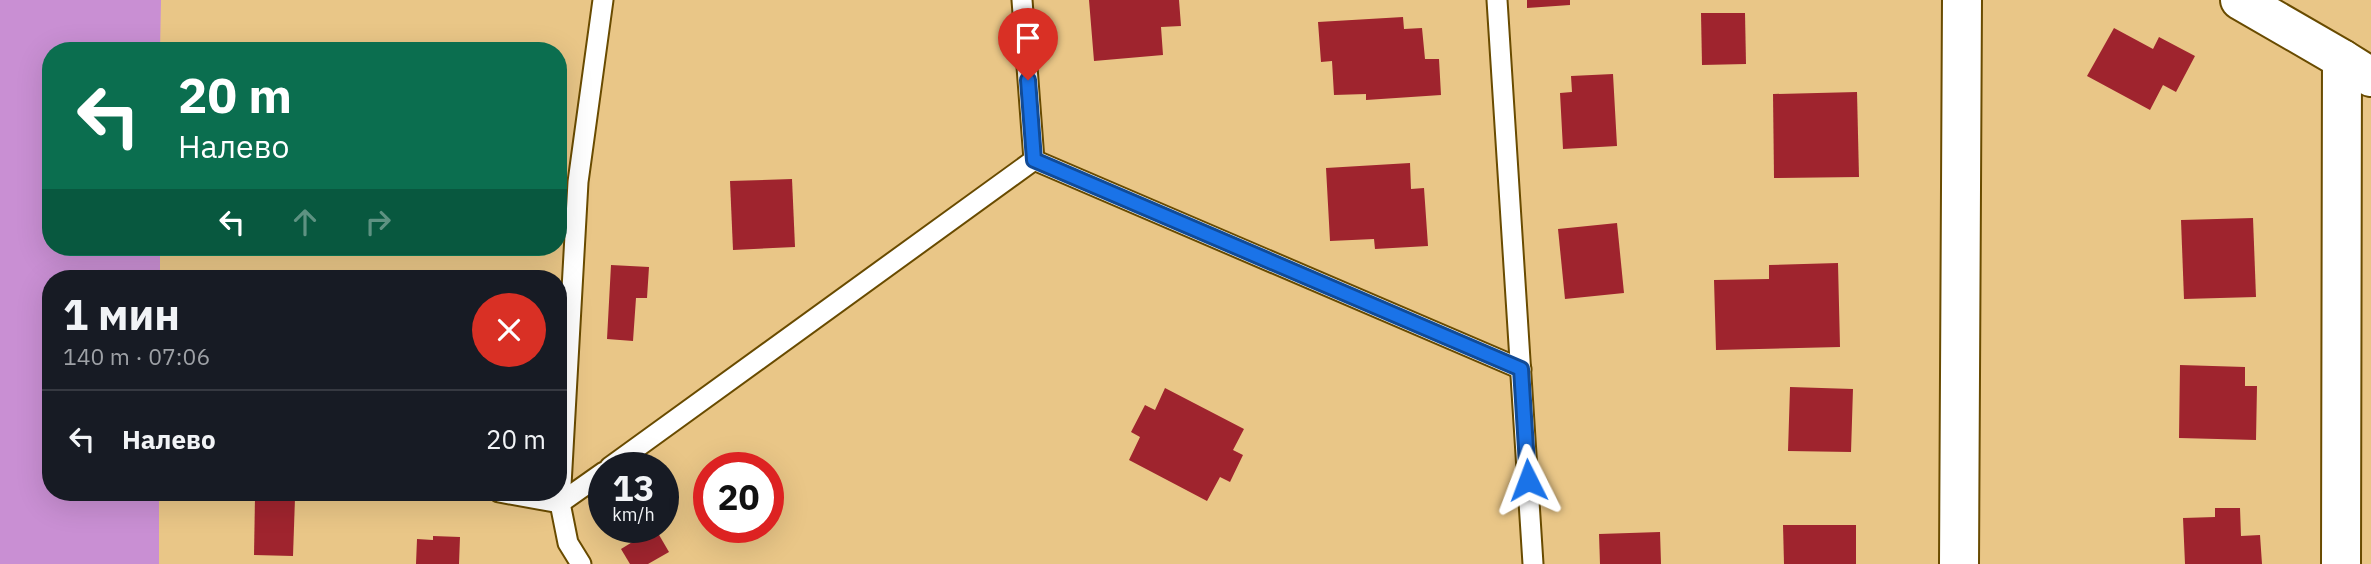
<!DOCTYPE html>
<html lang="ru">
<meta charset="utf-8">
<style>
:root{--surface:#171b24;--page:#242831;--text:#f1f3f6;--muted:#9ea1a6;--line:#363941}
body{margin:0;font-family:"IBM Plex Sans",sans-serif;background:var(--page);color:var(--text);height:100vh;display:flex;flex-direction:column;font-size:26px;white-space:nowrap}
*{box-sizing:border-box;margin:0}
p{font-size:23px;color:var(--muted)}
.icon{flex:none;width:38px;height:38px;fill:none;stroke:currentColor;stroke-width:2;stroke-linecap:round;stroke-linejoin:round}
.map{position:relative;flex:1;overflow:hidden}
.panel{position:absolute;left:42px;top:270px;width:525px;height:231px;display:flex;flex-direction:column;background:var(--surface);border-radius:28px;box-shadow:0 7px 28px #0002}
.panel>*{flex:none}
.top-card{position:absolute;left:42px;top:42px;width:525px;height:214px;border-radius:28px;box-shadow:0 7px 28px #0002;background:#0b6e4f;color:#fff;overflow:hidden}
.speed{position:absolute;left:588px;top:452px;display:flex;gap:14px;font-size:35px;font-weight:700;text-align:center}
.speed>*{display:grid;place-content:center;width:91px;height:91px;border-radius:50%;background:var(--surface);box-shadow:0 7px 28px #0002;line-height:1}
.speed small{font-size:18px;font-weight:400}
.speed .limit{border:10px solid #d22;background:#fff;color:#111}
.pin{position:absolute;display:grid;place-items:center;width:60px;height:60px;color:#fff;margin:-72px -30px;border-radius:50% 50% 50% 0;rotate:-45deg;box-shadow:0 0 7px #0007}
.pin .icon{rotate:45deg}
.me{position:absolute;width:77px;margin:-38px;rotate:357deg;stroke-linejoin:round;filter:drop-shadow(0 0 5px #0008)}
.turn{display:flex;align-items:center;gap:24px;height:147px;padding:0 21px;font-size:32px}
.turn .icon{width:91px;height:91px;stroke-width:2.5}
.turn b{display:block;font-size:49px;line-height:60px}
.lanes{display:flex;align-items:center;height:66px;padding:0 21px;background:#0003;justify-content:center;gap:35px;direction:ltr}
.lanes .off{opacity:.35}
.round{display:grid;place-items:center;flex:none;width:74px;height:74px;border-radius:37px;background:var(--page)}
.head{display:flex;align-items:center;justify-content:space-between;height:119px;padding:0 21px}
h1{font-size:42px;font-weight:700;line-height:52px}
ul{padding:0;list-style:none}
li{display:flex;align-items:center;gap:21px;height:98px;padding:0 21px;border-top:2px solid var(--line)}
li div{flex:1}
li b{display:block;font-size:26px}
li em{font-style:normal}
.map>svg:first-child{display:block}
</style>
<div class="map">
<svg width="2371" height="564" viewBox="0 0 2371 564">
<rect width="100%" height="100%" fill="#e9c687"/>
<!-- green -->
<polygon fill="#c98fd3" points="0,0 161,0 160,51 51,51 51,247 160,247 160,278 51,278 51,492 159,492 159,564 0,564"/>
<!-- building -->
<g fill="#9f242e">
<polygon points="1089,0 1179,0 1181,26 1161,27 1163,55 1094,61"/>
<polygon points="1527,0 1570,0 1570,5 1527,8"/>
<polygon points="1701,13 1745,13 1746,64 1702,65"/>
<polygon points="1403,17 1404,29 1422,28 1425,59 1439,59 1441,95 1366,100 1366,94 1334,95 1332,61 1321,62 1318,22"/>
<polygon points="2114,28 2153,49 2159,37 2195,56 2176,92 2163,85 2150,110 2087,76"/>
<polygon points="1613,74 1617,146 1563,149 1560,93 1572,92 1571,76"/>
<polygon points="1857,92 1859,177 1774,178 1773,94"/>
<polygon points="1410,163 1411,189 1424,188 1428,246 1375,249 1374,239 1330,241 1326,168"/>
<polygon points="792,179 795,247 733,250 730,181"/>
<polygon points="2253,218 2256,297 2184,299 2181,220"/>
<polygon points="1617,223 1624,293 1565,299 1558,229"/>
<polygon points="1838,263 1840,347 1716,350 1714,280 1769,279 1769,265"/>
<polygon points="611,265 649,267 647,298 636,298 633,341 607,339"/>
<polygon points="2180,365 2245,367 2245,386 2257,386 2256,440 2179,438"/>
<polygon points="1790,387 1853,389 1851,452 1788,451"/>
<polygon points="1165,388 1244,429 1233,450 1243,455 1230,482 1220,477 1207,501 1129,460 1140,437 1131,432 1145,405 1155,410"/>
<polygon points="255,497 295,498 293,556 254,555"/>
<polygon points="2215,508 2240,508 2241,536 2260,535 2262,564 2185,564 2183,518 2215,517"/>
<polygon points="1783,525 1856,525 1856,564 1784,564"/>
<polygon points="655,528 669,552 648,564 630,564 621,549"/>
<polygon points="1660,532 1661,564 1600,564 1599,534"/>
<polygon points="433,536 460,537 459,564 416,564 417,539 433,540"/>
</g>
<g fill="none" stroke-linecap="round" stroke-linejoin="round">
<defs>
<g id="service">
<polyline points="1497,0 1533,564"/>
<polyline points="1034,160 1521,369"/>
<polyline points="610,467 1034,160 1022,0"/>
<polyline points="499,492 560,503 604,472"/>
<polyline points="581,564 568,543 560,503 578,182 603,0"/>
</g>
<g id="minor">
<polyline points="2240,0 2342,59"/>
<polyline points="1959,564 1962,0"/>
<polyline points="2341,564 2342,59 2371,77"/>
</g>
</defs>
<!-- service casing -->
<use href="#service" stroke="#694b00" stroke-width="23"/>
<!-- minor casing -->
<use href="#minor" stroke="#694b00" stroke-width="42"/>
<!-- service -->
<use href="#service" stroke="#fff" stroke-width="19"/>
<!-- minor -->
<use href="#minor" stroke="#fff" stroke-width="38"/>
</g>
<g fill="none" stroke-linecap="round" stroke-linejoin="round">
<defs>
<polyline id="route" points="1028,80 1034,160 1521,369 1528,480"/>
</defs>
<!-- route casing -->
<use href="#route" stroke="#114b97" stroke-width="18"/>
<!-- route -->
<use href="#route" stroke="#1a73e8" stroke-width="12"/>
</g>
</svg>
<div class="speed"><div>13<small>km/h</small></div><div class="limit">20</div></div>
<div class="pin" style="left:1028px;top:80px;background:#d93025"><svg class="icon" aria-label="arrive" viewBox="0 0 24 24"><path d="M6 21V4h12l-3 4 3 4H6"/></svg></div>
<svg class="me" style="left:1528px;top:480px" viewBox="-20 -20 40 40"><path d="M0-17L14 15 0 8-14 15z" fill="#1a73e8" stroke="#fff" stroke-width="4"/></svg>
<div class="top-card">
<div class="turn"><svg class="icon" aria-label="left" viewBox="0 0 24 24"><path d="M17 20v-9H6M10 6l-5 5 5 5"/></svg><div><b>20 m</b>Налево</div></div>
<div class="lanes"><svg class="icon" aria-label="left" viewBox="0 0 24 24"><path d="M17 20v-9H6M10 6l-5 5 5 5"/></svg><svg class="icon off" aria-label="ahead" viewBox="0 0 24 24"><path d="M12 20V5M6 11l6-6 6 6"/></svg><svg class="icon off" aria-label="right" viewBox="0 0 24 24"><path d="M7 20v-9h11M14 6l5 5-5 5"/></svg></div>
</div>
<section class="panel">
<div class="head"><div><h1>1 мин</h1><p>140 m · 07:06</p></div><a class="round" style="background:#d93025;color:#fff"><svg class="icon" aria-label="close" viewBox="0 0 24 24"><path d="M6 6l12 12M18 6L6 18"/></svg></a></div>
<ul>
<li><svg class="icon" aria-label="left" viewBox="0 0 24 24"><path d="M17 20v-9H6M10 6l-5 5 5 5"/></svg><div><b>Налево</b></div><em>20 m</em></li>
</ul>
</section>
</div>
